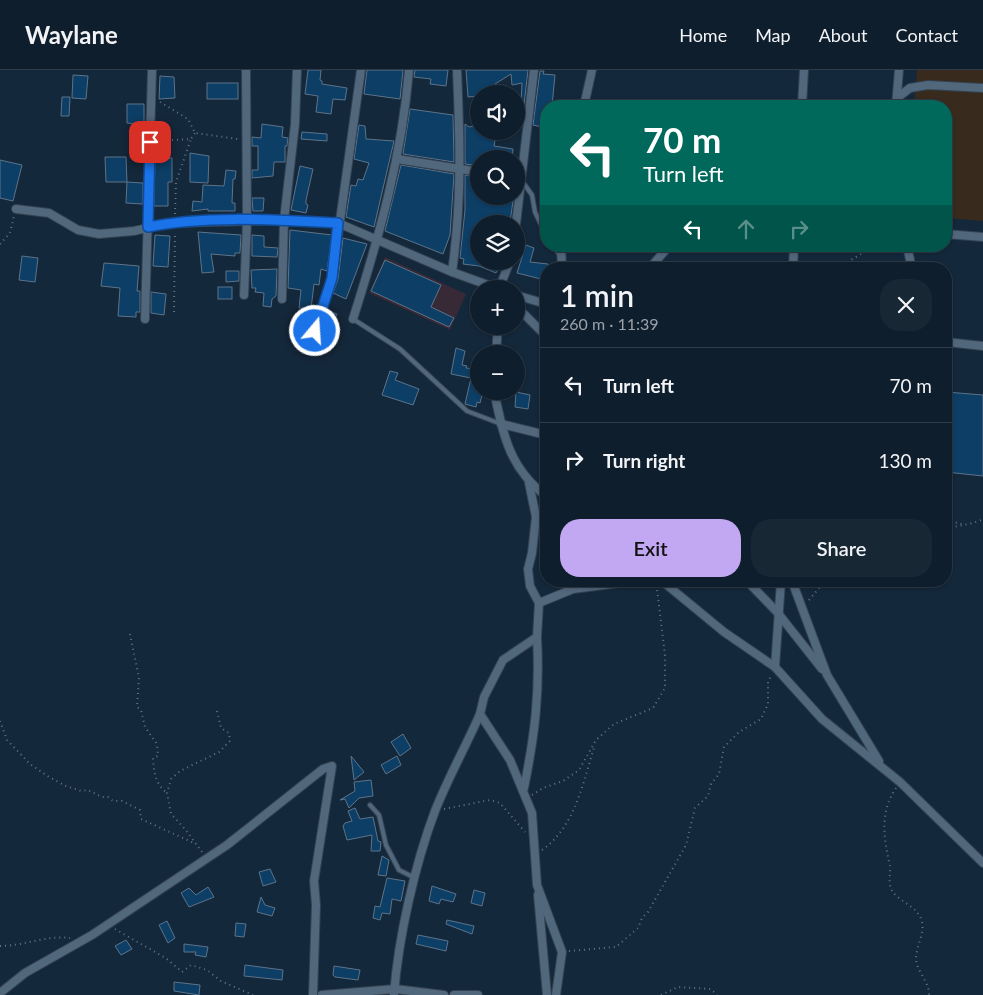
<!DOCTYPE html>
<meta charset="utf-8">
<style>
:root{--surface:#0f1e2c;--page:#182734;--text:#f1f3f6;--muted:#9ba2a9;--line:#2f3c48;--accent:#c2a8f2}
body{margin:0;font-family:Lato,sans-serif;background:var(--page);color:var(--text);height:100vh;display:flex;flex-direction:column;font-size:19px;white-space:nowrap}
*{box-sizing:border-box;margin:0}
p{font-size:16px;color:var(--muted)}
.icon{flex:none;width:28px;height:28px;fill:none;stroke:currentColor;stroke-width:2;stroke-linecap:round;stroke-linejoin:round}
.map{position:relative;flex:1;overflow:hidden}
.drawer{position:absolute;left:540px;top:192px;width:412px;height:325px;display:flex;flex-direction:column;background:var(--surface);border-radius:20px;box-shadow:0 1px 4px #0004,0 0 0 1px var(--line)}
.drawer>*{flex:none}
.hud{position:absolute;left:540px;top:30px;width:412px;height:152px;border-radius:20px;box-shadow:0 1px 4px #0004,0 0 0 1px var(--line);background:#00695c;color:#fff;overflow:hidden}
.tools{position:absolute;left:470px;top:15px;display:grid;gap:10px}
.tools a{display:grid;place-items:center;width:55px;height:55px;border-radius:50%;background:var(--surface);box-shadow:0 1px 4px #0004,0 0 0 1px var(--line);font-size:25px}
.pin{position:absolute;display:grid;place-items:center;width:42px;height:42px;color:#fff;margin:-21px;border-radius:10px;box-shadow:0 2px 8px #0006}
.me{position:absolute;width:55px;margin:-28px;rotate:18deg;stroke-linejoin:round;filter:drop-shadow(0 0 4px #0008)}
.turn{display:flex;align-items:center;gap:18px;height:105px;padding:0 20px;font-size:22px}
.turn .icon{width:65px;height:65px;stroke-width:2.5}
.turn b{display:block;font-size:35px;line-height:42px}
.lanes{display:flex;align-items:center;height:48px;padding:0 20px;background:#0003;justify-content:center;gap:25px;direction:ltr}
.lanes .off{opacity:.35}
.round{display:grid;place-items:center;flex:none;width:52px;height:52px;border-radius:20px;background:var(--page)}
.summary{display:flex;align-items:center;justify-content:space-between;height:85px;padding:0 20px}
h1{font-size:30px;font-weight:600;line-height:38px}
.button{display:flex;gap:10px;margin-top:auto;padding:10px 20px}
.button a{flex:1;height:58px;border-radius:20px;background:var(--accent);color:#111;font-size:20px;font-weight:600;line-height:58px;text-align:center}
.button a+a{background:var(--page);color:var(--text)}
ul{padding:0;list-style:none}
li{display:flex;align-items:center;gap:15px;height:75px;padding:0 20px;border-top:1px solid var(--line)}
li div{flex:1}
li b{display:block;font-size:19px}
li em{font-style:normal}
header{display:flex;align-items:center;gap:30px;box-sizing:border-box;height:70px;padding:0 25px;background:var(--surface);border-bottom:1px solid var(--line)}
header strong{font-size:24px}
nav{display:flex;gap:28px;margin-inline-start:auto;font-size:18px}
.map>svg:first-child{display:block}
</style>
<header>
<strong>Waylane</strong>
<nav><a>Home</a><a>Map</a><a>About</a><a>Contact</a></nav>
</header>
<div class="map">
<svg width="983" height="925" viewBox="0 0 983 925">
<rect width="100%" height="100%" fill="#14283b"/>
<!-- commercial -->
<polygon fill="#372935" points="385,187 466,224 450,260 369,223"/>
<!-- industrial -->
<polygon fill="#382b1d" points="917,0 983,0 983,151 946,148 946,36 914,36"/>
<!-- building -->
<g fill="#0d3e65" stroke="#5d7389">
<polygon points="308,0 321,0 320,10 322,11 322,14 347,18 345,30 333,29 331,44 316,42 318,26 305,24"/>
<polygon points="367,0 403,0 400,29 364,24"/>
<polygon points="415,0 448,0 446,16 430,14 431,9 414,7"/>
<polygon points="466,0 528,0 522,52 517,50 521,33 522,13 512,15 511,4 495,14 498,24 479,24 479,26 468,27"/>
<polygon points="540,1 544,1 543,4 555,5 552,36 546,36 546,58 533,55"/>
<polygon points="73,5 88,6 86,29 72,28"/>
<polygon points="160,6 174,7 175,28 159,29"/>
<rect x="207" y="13" width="31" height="16"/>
<polygon points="62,27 70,27 69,46 61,46"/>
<polygon points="127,34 144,34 144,55 127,53"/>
<polygon points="410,39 453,45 454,92 403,84"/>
<polygon points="262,54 283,57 282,67 288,68 287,76 285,76 285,92 274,92 273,106 252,108 252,100 258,100 258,76 252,76 252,67 261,68"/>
<polygon points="465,54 469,57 479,55 479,61 492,61 492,63 496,64 494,76 513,79 512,89 479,89 479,96 465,94"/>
<polygon points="359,55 365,56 366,69 394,71 374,157 346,147 351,115 356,116 358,109 363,110 369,93 354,89"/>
<polygon points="302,62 327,64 327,71 301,69"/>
<polygon points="190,83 209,86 208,113 190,112"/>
<polygon points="105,87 126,87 127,112 143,113 143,134 126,133 127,112 106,112"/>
<polygon points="172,88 172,112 168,112 168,136 154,136 155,89"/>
<polygon points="0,90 22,95 13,131 0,128"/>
<polygon points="401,95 454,104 450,165 443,184 385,161"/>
<polygon points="300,96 313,99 306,130 306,134 308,135 306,143 291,140"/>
<polygon points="226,100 236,101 235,109 233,109 232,133 235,133 235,141 208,141 208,139 192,141 193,131 202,132 203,115 224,116"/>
<polygon points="465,105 479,108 479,126 513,131 510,152 494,150 493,154 479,154 479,191 501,191 496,203 479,196 463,194 464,189 460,188 465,140"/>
<polygon points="252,128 264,128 263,141 253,141"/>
<polygon points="290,160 332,165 327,201 321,199 319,215 314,214 311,239 299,238 301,220 288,218"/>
<polygon points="198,162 241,165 240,183 235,183 235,186 211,184 214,202 202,203"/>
<polygon points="155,165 170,166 168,197 153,196"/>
<polygon points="252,165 264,166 264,177 278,178 277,187 252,186"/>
<polygon points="343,168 367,174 346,229 333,223 338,209"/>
<polygon points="526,175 534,178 530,192 548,194 545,210 517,203"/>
<polygon points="22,186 38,188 35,212 19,210"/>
<polygon points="385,190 441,215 431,237 454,248 449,257 371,221"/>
<polygon points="104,193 139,196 137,221 140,221 140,242 136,242 136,247 118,246 120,218 101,216"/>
<polygon points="277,199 276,226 272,229 271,237 263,236 264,223 255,222 256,218 252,218 251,200"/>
<polygon points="226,201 239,201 239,211 226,212"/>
<rect x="218" y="217" width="14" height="12"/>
<polygon points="151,222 166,224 164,245 151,243"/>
<polygon points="329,241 337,244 332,257 340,259 337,269 321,264"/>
<polygon points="456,278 465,281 462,295 467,296 466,298 474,299 476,290 479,291 479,321 482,325 480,333 477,332 476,337 465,334 471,308 451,304"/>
<polygon points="390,301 398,303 395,310 419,319 413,335 382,325"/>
<polygon points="516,322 530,325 528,339 515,337"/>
<polygon points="946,322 983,325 983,406 946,402"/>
<polygon points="403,664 411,678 400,686 391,672"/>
<polygon points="351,686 364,702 354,710"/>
<polygon points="397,686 401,695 386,704 381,695"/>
<polygon points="371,710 373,726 359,728 349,738 345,729 340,730 355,721 354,712"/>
<polygon points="355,738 360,749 373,747 378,771 381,772 380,781 371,781 372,765 347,770 343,756 345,753 352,751 348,741"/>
<polygon points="382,786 389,790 386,806 378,805"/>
<polygon points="270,799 276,812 263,816 259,802"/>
<polygon points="387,808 405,811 401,831 392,829 390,844 382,843 380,850 373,848 375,836 380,837"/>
<polygon points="432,816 456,824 453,832 441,829 439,834 429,831"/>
<polygon points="208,817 214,827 189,837 181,823 189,818 196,825"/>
<polygon points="474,820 485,823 482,836 471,833"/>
<polygon points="261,827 265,835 275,838 272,846 257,842"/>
<polygon points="447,850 474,856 472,864 446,854"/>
<polygon points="167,851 175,868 168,873 159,855"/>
<polygon points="236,853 246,854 244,867 235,866"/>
<polygon points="418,865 448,871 446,881 416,874"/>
<polygon points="126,870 132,879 121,885 115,876"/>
<polygon points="184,874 208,877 206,887 195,885 196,882 184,882"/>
<polygon points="245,895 283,900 282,910 244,906"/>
<polygon points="334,896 360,900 358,910 335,907 333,905"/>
<polygon points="174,912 200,915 199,925 174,921"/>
</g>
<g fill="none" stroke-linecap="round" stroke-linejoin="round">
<defs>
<g id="service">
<polyline points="522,111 532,125 535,142 546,165"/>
<polyline points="553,176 560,185"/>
<polyline points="353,249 400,279 467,341 501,354"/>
<polyline points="370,735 379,745 386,775 399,800 415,808"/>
</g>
<g id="minor">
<polyline points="897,28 910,18 928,15 983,18"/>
<polyline points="584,36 592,0"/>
<polyline points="802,36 804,0"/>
<polyline points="896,36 899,0"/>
<polyline points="397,89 479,102"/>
<polyline points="16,139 49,143 78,160 99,164 134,161 169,153 284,150 338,153 452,202 499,219"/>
<polyline points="516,154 534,0"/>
<polyline points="946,164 983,167"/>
<polyline points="561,176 562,199"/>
<polyline points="907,176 912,199"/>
<polyline points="649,199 669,176"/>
<polyline points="793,199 794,176"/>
<path d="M 452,202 C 462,131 460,71 457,0"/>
<polyline points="499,219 510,191"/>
<polyline points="244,225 247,151 246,0"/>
<polyline points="516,225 546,234"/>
<polyline points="282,229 284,150 295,54 297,0"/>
<polyline points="516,236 546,266"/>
<polyline points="145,249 152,0"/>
<path d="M 353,249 C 379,167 402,86 409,0"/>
<polyline points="315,261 332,208 361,0"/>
<polyline points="946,272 983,276"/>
<polyline points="496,284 498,256"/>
<path d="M 494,321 C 503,364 509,398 546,426"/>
<polyline points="501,354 546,365"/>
<polyline points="529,413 536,447 532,483 528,499 530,516 539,533"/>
<polyline points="662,511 724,562 775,597 822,649 900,712 983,793"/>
<polyline points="747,511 777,542 822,599"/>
<polyline points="792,511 827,605 879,691"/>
<polyline points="775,597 781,511"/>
<polyline points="480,644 510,690 532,743 537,815 562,882 556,925"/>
<path d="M 524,718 C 535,664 540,622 537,567"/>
<polyline points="538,825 547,925"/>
<polyline points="0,923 25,903 92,865 227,775 323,699 332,696 314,811 316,835 313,925"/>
<polyline points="322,925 395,919 444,925"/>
<path d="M 394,925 C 398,869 415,794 435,741 C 448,708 466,676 480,644 L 484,627 L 503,590 L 537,567 L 539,533 L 573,519 L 634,511"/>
<polyline points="454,925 478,925"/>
</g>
</defs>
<!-- service casing -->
<use href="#service" stroke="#334252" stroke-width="6"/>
<!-- minor casing -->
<use href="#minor" stroke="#334252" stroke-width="10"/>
<!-- path -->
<g stroke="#637485" stroke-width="2" stroke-dasharray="1 4" stroke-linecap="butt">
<polyline points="160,32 188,49 195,63 238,69"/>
<polyline points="157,71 191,69 195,63"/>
<polyline points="175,144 176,112 191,69"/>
<polyline points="0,174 10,163 14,146"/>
<path d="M 840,199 C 848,189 862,186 871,176"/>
<polyline points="174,242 175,162"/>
<polyline points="946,450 962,454"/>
<path d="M 946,459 C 959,455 971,455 983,449"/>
<polyline points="809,530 825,511"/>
<path d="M 130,564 L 139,608 L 137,637 L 141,640 L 145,657 L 157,674 L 158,686 L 153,688 C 154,703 155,713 167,723"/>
<polyline points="0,651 7,670 30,694 49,707 66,716 81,721 88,720 102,727 108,727 113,731 122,731 140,740 141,749 196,774"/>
<path d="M 896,718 C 879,743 884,769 890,796 C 891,804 887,814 893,822 C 901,833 919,837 922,852 C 925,864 916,876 916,889 C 917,902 930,913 929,925"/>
<polyline points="532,725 543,718 563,711 579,700 596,670 614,654 653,638 665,618 665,585 657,519"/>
<polyline points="444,739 490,730 500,733 525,762"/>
<path d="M 542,780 C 576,756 583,711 595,675"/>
<polyline points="202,782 185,759 171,744 167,723 171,709 180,701 219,682 230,671 229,663 221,658 217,641"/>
<polyline points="115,859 167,889 182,902 191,895 207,900 221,911 253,925"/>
<path d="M 0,876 C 24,876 46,865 70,868"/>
<polyline points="569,881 616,877 638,858 642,848 648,842 686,775 695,738 708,726 711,714 719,704 724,677 739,662 761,649 768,634 768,612 771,606"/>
<polyline points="661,925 678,917 711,919 717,925"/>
</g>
<!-- service -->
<use href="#service" stroke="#51677c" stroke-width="4"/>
<!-- minor -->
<use href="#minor" stroke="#51677c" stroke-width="8"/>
</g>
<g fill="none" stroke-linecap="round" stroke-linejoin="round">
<defs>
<path id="route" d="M 150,72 L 148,157 C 206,145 278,150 338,153 L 332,208 L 315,261"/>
</defs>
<!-- route casing -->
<use href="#route" stroke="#114b97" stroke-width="12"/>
<!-- route -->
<use href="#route" stroke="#1a73e8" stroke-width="9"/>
</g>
</svg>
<div class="tools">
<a><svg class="icon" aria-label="sound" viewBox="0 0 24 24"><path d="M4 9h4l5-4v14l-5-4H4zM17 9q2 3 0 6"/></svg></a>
<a><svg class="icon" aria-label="search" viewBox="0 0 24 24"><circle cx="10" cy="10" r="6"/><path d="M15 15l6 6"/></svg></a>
<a><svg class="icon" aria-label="layers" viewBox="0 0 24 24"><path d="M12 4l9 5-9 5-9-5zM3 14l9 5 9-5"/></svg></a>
<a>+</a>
<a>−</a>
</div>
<div class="pin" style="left:150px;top:72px;background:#d93025"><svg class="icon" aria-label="arrive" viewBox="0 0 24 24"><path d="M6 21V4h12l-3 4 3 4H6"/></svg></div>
<svg class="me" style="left:315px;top:261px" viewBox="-20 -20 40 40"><circle r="17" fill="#1a73e8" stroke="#fff" stroke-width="3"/><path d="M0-11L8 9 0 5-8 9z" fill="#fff"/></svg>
<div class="hud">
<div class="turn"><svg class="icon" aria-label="left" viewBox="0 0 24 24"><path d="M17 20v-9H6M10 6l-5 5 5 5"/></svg><div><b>70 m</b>Turn left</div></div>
<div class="lanes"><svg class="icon" aria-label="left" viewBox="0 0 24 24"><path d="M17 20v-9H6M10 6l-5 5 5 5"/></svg><svg class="icon off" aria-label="ahead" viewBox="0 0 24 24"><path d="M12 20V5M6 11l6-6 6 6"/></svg><svg class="icon off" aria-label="right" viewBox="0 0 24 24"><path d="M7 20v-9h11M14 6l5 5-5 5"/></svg></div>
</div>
<section class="drawer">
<div class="summary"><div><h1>1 min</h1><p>260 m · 11:39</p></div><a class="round"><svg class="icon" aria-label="close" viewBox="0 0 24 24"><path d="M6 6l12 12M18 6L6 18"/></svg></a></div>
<ul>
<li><svg class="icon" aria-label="left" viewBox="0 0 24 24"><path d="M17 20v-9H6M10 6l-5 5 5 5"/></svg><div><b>Turn left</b></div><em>70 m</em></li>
<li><svg class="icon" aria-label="right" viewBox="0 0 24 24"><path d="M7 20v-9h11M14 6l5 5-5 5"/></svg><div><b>Turn right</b></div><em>130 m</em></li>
</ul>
<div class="button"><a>Exit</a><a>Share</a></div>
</section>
</div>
